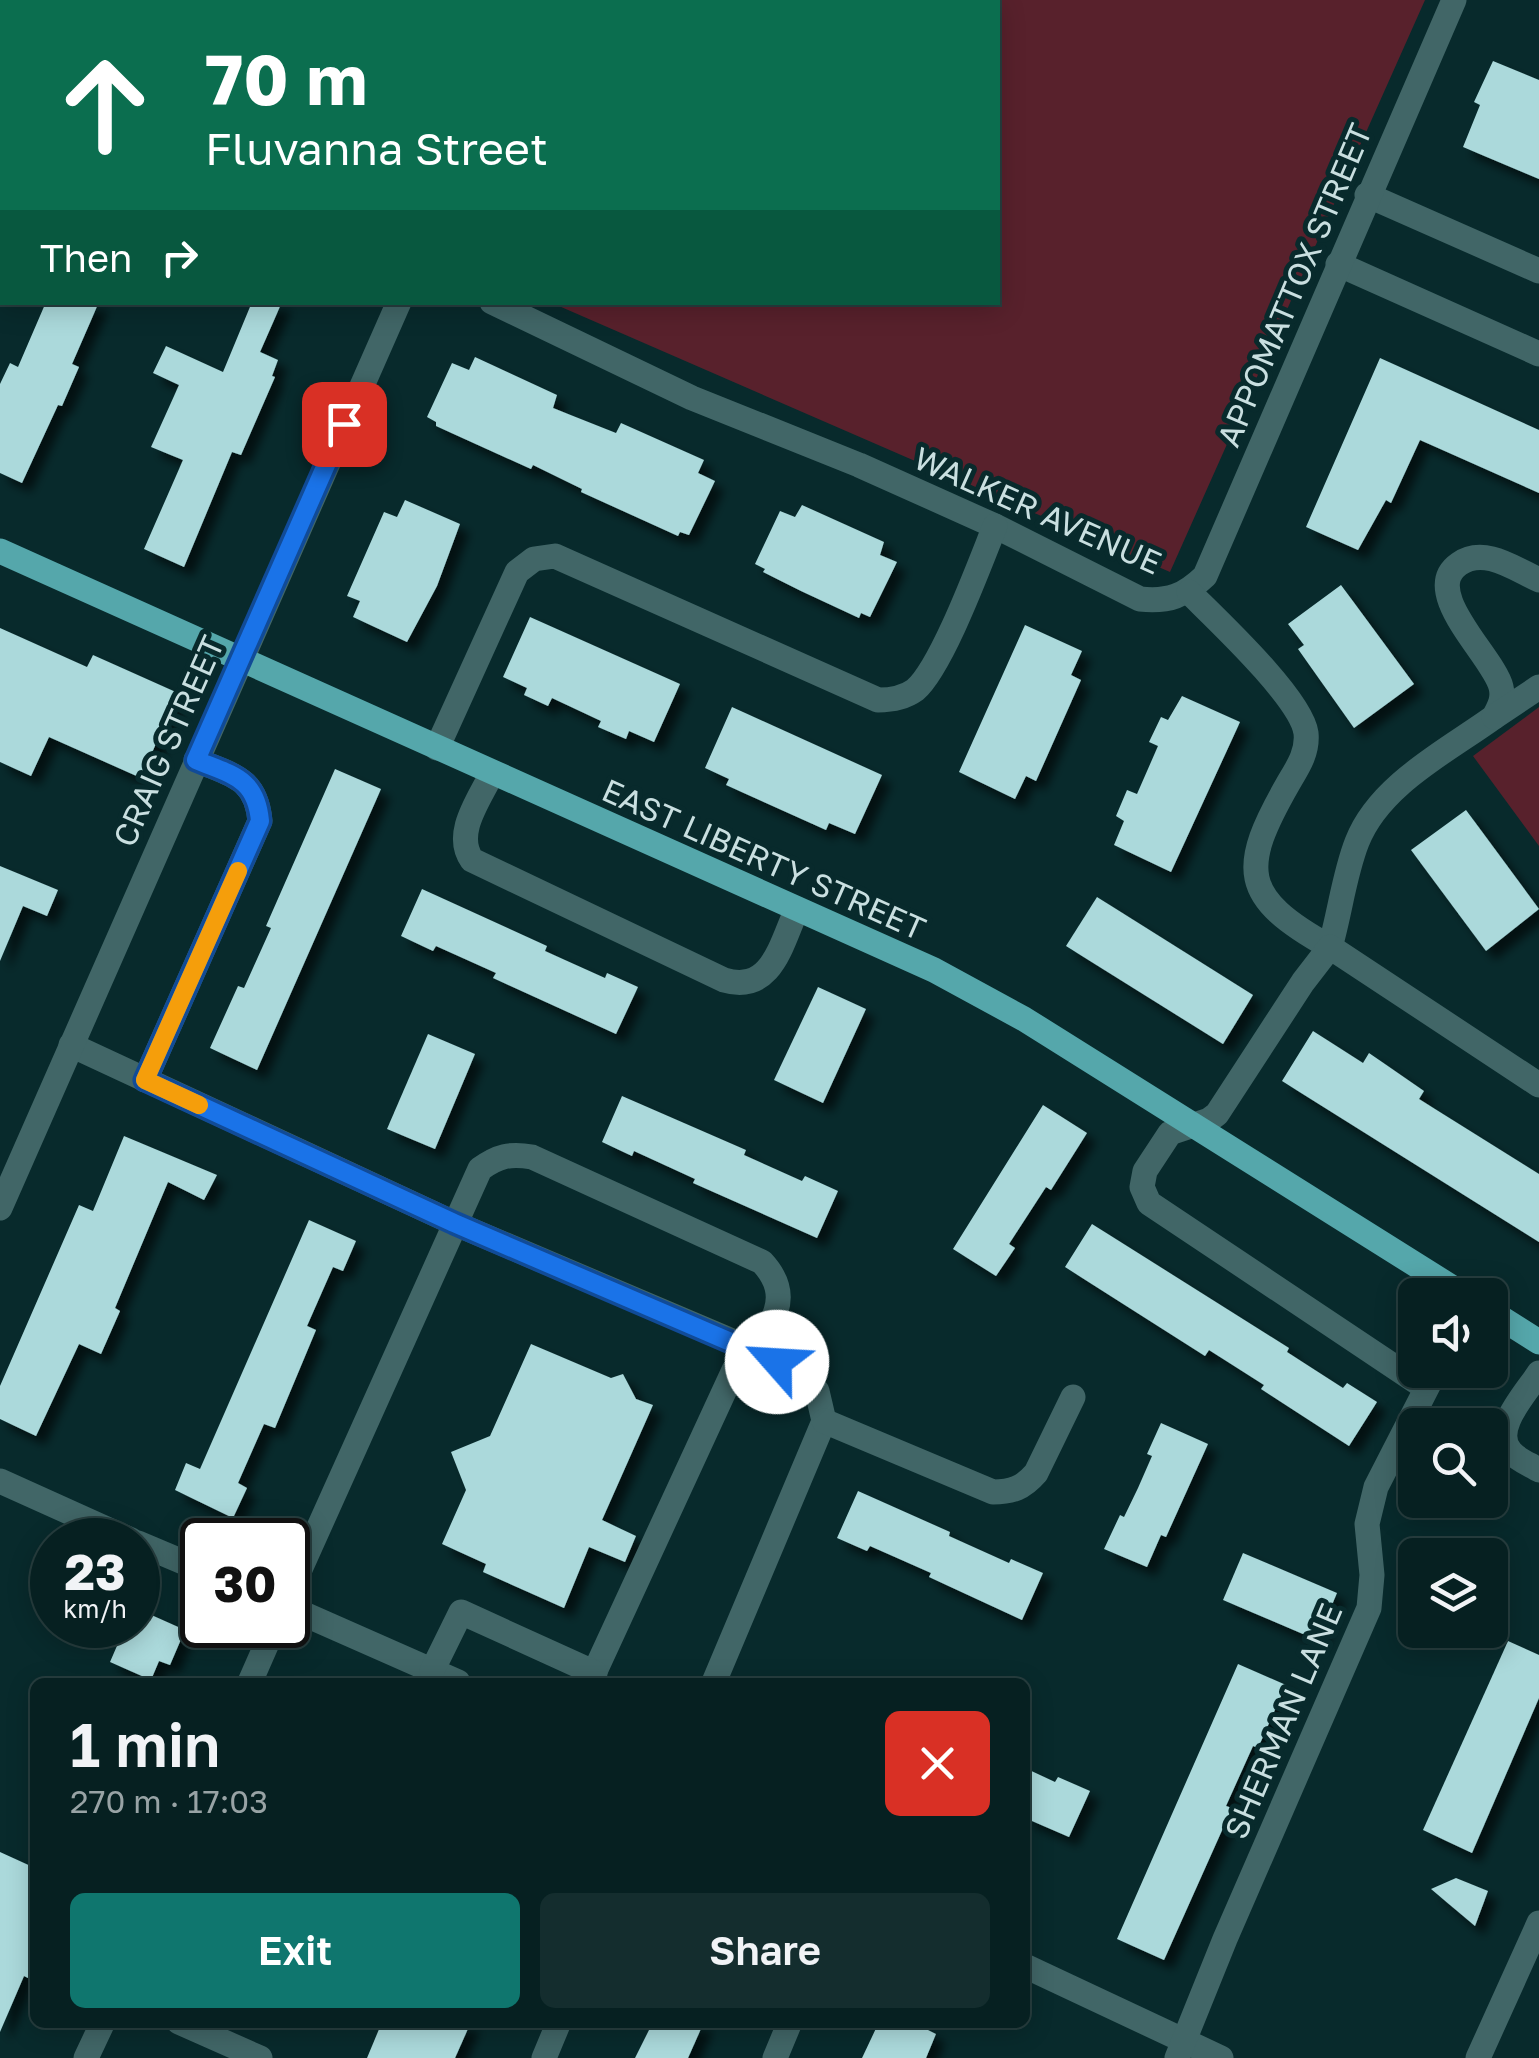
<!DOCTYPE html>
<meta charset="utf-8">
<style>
:root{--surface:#062021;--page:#142d2e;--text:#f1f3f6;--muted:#98a3a5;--line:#273e3f;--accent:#0f766e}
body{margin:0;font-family:"Golos Text",sans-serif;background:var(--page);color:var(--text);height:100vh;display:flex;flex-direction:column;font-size:38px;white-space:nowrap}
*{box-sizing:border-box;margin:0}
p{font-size:32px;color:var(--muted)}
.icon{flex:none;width:55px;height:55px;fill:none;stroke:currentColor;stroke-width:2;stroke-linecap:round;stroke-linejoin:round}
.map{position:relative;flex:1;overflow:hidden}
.panel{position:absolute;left:30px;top:1678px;width:1000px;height:350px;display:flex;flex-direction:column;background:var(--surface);border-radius:15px;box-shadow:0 5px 25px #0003,0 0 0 2px var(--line)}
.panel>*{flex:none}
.banner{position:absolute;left:0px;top:0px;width:1000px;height:305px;box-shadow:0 5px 25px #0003,0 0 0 2px var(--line);background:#0b6e4f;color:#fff;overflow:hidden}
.fabs{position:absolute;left:1398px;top:1278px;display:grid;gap:20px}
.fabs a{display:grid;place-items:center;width:110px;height:110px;border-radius:15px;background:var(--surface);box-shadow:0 5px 25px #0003,0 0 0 2px var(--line);font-size:50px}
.speed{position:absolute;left:30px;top:1518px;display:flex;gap:20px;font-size:50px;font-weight:700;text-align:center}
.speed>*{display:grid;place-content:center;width:130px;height:130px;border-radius:50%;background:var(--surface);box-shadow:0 5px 25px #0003,0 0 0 2px var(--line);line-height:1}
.speed small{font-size:25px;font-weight:400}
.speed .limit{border:5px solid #111;border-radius:15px;background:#fff;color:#111}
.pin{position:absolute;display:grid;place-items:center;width:85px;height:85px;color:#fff;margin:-42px;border-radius:20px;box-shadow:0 5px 15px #0006}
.me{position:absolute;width:110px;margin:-55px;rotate:296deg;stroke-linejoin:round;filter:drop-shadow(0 0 8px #0008)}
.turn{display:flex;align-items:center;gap:35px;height:210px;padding:0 40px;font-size:45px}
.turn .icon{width:130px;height:130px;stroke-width:2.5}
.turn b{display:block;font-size:70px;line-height:85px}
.then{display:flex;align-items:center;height:95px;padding:0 40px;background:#0003;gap:20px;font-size:38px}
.round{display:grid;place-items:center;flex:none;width:105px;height:105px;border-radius:15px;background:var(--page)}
.overview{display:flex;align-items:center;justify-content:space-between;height:170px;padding:0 40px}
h1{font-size:60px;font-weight:600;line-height:75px}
.action{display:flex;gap:20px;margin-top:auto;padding:20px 40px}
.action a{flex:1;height:115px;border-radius:15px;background:var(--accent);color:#fff;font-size:40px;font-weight:600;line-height:115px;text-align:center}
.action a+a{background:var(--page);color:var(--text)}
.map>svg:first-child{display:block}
</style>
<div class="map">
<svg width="1539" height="2058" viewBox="0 0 1539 2058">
<defs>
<filter id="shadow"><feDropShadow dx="9" dy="9" stdDeviation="5" flood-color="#0009"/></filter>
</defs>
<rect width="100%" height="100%" fill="#082a2c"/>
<!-- green -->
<g fill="#58212c">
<polygon points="668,0 1425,0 1170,572 552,303 998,302 998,2 667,2"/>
<polygon points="1539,707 1539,846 1473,756"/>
</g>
<!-- building -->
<g fill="#abd9db" filter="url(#shadow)">
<polygon points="1493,61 1539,80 1539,179 1463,147 1480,105 1474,102"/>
<polygon points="46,302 99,302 72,364 79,367 62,406 58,405 22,483 0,473 0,384 10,363 18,367"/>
<polygon points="252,302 282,302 260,352 278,360 272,376 275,377 241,455 232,452 184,567 144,549 183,460 151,447 179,385 153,373 166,346 223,372"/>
<polygon points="475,357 557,395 553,408 616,433 621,423 704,460 698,473 715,481 689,535 680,532 678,536 581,492 582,489 533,465 531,469 436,426 436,422 427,417 452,363 469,370"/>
<polygon points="1380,358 1539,430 1539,493 1420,440 1391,503 1386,500 1358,550 1306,527"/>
<polygon points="405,500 460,524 437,586 407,642 353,617 360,601 347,596 384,512 397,517"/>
<polygon points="802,505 884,542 880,555 897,562 870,617 861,613 859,618 801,591 763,572 765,569 755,564 780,511 795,517"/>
<polygon points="1341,585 1414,684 1354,728 1298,649 1304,645 1288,624"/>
<polygon points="530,617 680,684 654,742 629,731 626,739 598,727 601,721 552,698 548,706 524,695 527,688 503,677"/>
<polygon points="1025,625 1082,651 1071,675 1081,680 1036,781 1026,776 1015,799 959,772"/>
<polygon points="0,628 87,667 93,655 178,693 141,778 49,737 31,776 0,762"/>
<polygon points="1182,696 1240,722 1171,872 1114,845 1124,821 1116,816 1127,790 1137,794 1158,746 1149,742 1161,717 1168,720"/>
<polygon points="732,707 882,775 855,834 829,823 826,830 726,785 729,779 705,768"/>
<polygon points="335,769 381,789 257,1070 210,1048 238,986 244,988 271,928 266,926"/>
<polygon points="1466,810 1539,909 1486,951 1411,850"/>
<polygon points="0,866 58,890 47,916 23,906 0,961"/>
<polygon points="422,889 547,946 545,951 605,978 607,973 638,987 616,1034 493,978 496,973 436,946 433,951 401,936"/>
<polygon points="1097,897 1253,995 1223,1044 1066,946"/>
<polygon points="818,987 866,1009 823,1103 774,1080"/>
<polygon points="1313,1031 1363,1063 1369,1053 1424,1091 1419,1099 1539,1174 1539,1242 1282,1081"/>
<polygon points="428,1034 475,1054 435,1149 387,1129"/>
<polygon points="622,1096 746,1150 744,1155 802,1181 805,1176 838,1191 817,1238 693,1183 695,1179 634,1151 632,1156 602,1142"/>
<polygon points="1043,1105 1087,1133 1051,1190 1046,1187 1009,1244 1015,1248 996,1276 953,1249"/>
<polygon points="124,1136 217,1175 204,1200 168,1182 115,1308 120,1311 101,1354 79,1344 36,1436 0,1419 0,1386 79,1205 93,1211"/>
<polygon points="309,1220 356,1241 343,1271 333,1267 307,1326 316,1330 275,1428 264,1424 238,1483 247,1488 233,1518 175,1490 186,1463 200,1469"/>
<polygon points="1092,1224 1289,1348 1287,1352 1343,1388 1347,1383 1377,1402 1349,1446 1261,1389 1264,1385 1209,1350 1205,1356 1065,1267"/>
<polygon points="531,1344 611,1378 623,1374 636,1399 653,1405 602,1520 636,1536 625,1562 589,1547 564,1608 483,1572 486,1564 442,1544 466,1490 451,1452 490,1436"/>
<polygon points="1161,1423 1208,1444 1166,1537 1161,1535 1147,1567 1104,1549 1120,1515 1124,1517 1138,1488 1152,1456 1147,1454"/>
<polygon points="858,1491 950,1532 949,1536 1009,1563 1011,1559 1043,1573 1022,1620 929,1577 931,1573 870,1546 867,1551 837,1538"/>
<polygon points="1243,1553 1337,1593 1317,1640 1223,1600"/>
<polygon points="138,1609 185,1630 170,1665 159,1661 151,1680 110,1662 126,1625 138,1625"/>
<polygon points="1508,1641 1539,1655 1539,1698 1472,1853 1423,1830"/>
<polygon points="1238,1664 1286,1685 1258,1748 1253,1746 1226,1806 1232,1808 1164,1960 1117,1939"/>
<polygon points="1025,1768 1055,1782 1058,1777 1090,1791 1069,1837 1025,1818"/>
<polygon points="0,1852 35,1868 35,1962 28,1978 24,1976 0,2032"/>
<polygon points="1456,1878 1488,1891 1475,1926 1431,1889"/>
<polygon points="382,2022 471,2022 455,2058 367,2058"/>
<polygon points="653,2022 704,2022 688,2058 635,2058"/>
<polygon points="879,2022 912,2022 936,2034 926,2058 862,2058"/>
</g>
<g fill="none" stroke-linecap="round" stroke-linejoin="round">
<!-- minor -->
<g stroke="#416667" stroke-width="25">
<polyline points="69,2 71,0"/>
<polyline points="0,84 2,85"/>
<polyline points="0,161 2,155"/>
<polyline points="1367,195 1539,271"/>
<polyline points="1338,264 1539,354"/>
<path d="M 492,302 L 692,398 L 859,465 L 995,526 L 1140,599 C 1169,602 1184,596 1205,576 L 1454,0"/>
<path d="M 1189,592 C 1216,619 1301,698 1306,733 C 1308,752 1298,767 1289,782 C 1239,869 1240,897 1330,947 C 1340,913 1344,875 1357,842 C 1379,785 1447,751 1494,717 C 1499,707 1504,699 1501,687 C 1494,657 1419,592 1459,564 C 1484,546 1515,569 1539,580"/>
<polyline points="1494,717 1539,687"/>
<path d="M 437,748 L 517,572 L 534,559 L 555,556 L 878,700 C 892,700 904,698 915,690 C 942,667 980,563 995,526"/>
<path d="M 492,773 C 480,799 453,833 472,860 L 724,980 C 772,994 781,944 797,909"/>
<polyline points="71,1045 454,1223 751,1349 803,1376 817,1391 824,1421 714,1682"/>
<path d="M 145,1080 L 260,821 C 256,777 231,775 196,760"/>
<polyline points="0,1208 399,302"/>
<path d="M 1539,1373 C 1527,1392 1490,1430 1511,1452 C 1518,1460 1531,1465 1539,1470"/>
<polyline points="1426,1388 1149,1203 1142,1187 1145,1171 1170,1133 1209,1120 1217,1114 1303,982 1330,947 1539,1085"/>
<path d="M 824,1421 L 993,1492 C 1012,1492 1023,1488 1036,1473 L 1073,1397"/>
<polyline points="0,1481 131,1540"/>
<polyline points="138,1543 202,1570"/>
<path d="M 288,1596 L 480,1169 C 498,1156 510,1153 532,1157 L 762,1262 C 801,1304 761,1336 734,1370 L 590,1682"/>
<polyline points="288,1607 458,1682"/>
<polyline points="432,1671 461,1612 595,1673"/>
<polyline points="250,1682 275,1625"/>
<polyline points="1025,1966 1221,2058"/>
<polyline points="179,2022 260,2058"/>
<polyline points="86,2058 103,2022"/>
<polyline points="544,2058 559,2022"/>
<polyline points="775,2058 790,2022"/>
<polyline points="1177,2058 1225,1939 1369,1608 1372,1575 1367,1524 1376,1487 1436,1370"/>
<polyline points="1478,2058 1539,1923"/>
</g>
<!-- major -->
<g stroke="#55a7ab" stroke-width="25">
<polyline points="0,551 934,970 1024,1019 1464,1295"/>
<polyline points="1490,1311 1539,1342"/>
</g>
</g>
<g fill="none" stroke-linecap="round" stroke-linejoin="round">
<defs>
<path id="route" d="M 344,424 L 196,760 C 231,775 256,777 260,821 L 145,1080 L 454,1223 L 777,1362"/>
</defs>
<!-- route casing -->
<use href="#route" stroke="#114b97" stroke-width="25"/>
<!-- route -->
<use href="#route" stroke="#1a73e8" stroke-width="18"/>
<!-- slow -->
<polyline stroke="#f59e0b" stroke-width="18" points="199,1105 145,1080 238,871"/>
</g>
<g text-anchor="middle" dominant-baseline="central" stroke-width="10" stroke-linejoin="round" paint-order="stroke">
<!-- street labels -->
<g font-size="32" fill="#c9dfe0" stroke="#082a2c">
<text transform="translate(1294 285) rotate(-67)">APPOMATTOX STREET</text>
<text transform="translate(1038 510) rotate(24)">WALKER AVENUE</text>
<text transform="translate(168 741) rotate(-66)">CRAIG STREET</text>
<text transform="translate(764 859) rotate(24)">EAST LIBERTY STREET</text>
<text transform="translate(1283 1721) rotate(-67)">SHERMAN LANE</text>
</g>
</g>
</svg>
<div class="fabs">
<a><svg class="icon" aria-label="sound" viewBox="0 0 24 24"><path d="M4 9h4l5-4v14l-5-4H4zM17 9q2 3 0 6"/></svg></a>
<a><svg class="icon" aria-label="search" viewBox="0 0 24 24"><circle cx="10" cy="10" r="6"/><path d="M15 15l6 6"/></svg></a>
<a><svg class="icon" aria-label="layers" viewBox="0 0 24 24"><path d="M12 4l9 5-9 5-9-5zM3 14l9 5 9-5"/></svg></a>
</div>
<div class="speed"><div>23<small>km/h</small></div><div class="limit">30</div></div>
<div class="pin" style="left:344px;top:424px;background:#d93025"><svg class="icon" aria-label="arrive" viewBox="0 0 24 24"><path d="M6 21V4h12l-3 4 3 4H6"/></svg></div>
<svg class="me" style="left:777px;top:1362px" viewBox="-20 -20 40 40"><circle r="19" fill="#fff"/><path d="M0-13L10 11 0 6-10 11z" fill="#1a73e8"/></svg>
<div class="banner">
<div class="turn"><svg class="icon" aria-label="ahead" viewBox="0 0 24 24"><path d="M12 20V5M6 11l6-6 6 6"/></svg><div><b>70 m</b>Fluvanna Street</div></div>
<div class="then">Then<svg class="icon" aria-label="right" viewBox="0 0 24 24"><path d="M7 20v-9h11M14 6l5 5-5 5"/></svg></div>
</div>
<section class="panel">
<div class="overview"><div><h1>1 min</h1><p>270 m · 17:03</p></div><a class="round" style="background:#d93025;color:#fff"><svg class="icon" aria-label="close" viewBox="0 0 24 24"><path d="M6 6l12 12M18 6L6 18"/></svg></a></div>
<div class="action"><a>Exit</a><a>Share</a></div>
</section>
</div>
